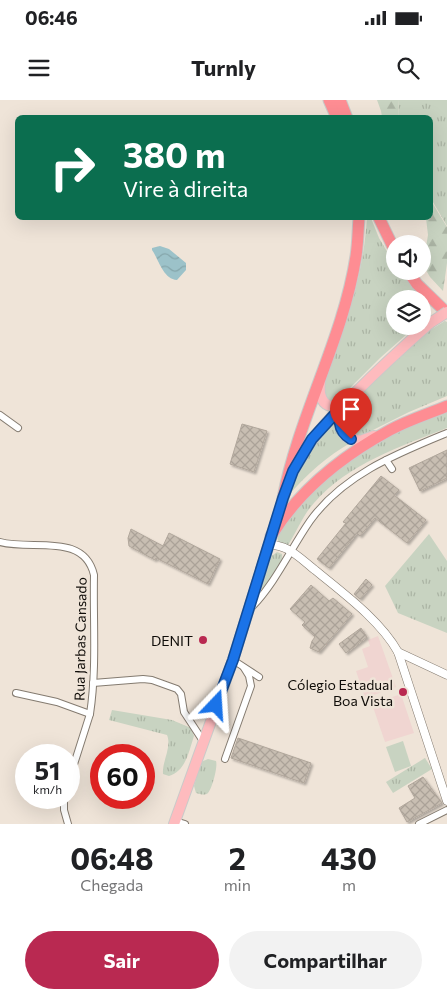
<!DOCTYPE html>
<html lang="pt">
<meta charset="utf-8">
<style>
:root{--surface:#fff;--page:#f2f2f2;--text:#202124;--muted:#757577;--accent:#b92951}
body{margin:0;font-family:Commissioner,sans-serif;background:var(--page);color:var(--text);height:100vh;display:flex;flex-direction:column;font-size:19px;white-space:nowrap}
*{box-sizing:border-box;margin:0}
p{font-size:16px;color:var(--muted)}
.icon{flex:none;width:28px;height:28px;fill:none;stroke:currentColor;stroke-width:2;stroke-linecap:round;stroke-linejoin:round}
.map{position:relative;height:724px;overflow:hidden}
.panel{display:flex;flex-direction:column;background:var(--surface);flex:1}
.panel>*{flex:none}
.top-card{position:absolute;left:15px;top:15px;width:418px;height:105px;border-radius:8px;box-shadow:0 5px 20px #0002;background:#0b6e4f;color:#fff;overflow:hidden}
.tools{position:absolute;left:386px;top:135px;display:grid;gap:10px}
.tools a{display:grid;place-items:center;width:45px;height:45px;border-radius:50%;background:var(--surface);box-shadow:0 5px 20px #0002;font-size:25px}
.speed{position:absolute;left:15px;top:644px;display:flex;gap:10px;font-size:25px;font-weight:700;text-align:center}
.speed>*{display:grid;place-content:center;width:65px;height:65px;border-radius:50%;background:var(--surface);box-shadow:0 5px 20px #0002;line-height:1}
.speed small{font-size:12px;font-weight:400}
.speed .limit{border:8px solid #d22;background:#fff;color:#111}
.pin{position:absolute;display:grid;place-items:center;width:42px;height:42px;color:#fff;margin:-51px -21px;border-radius:50% 50% 50% 0;rotate:-45deg;box-shadow:0 0 5px #0007}
.pin .icon{rotate:45deg}
.me{position:absolute;width:55px;margin:-28px;rotate:20deg;stroke-linejoin:round;filter:drop-shadow(0 0 4px #0008)}
.turn{display:flex;align-items:center;gap:18px;height:105px;padding:0 25px;font-size:22px}
.turn .icon{width:65px;height:65px;stroke-width:2.5}
.turn b{display:block;font-size:35px;line-height:42px}
.eta{display:flex;justify-content:space-evenly;align-items:center;height:85px;text-align:center}
.eta b{font-size:30px;font-weight:700;line-height:35px}
.button{display:flex;gap:10px;margin-top:auto;padding:10px 25px}
.button a{flex:1;height:58px;border-radius:30px;background:var(--accent);color:#fff;font-size:20px;font-weight:700;line-height:58px;text-align:center}
.button a+a{background:var(--page);color:var(--text)}
.status{display:flex;justify-content:space-between;align-items:center;height:35px;padding:0 25px;background:var(--surface);direction:ltr}
.status svg{height:14px;fill:currentColor}
header{display:flex;justify-content:space-between;align-items:center;height:65px;padding:0 25px;background:var(--surface);font-size:22px;font-weight:700}
.map>svg:first-child{display:block}
</style>
<div class="status"><b>06:46</b><svg viewBox="0 0 49 12"><path d="M0 12V9h3v3zM5 12V6h3v6zM10 12V3h3v9zM15 12V0h3v12zM26 1h20v11H26zM47 4h2v5h-2z"/></svg></div>
<header><svg class="icon" aria-label="menu" viewBox="0 0 24 24"><path d="M4 6h16M4 12h16M4 18h16"/></svg>Turnly<svg class="icon" aria-label="search" viewBox="0 0 24 24"><circle cx="10" cy="10" r="6"/><path d="M15 15l6 6"/></svg></header>
<div class="map">
<svg width="447" height="724" viewBox="0 0 447 724">
<defs>
<pattern id="grass-tufts" width="24" height="20" patternUnits="userSpaceOnUse" patternTransform="scale(1.25)"><rect width="24" height="20" fill="#c8d3c1"/><path d="M3 7l-1-3M5 7V3M7 7l1-3M15 17l-1-3M17 17v-4M19 17l1-3" fill="none" stroke="#abb4a4"/></pattern>
<pattern id="forest-firs" width="22" height="20" patternUnits="userSpaceOnUse" patternTransform="scale(1.25)"><rect width="22" height="20" fill="#c8d3c1"/><path d="M5 1l3.5 6h-7zM16 11l3.5 6h-7z" fill="#abb4a4"/></pattern>
<pattern id="water-waves" width="16" height="10" patternUnits="userSpaceOnUse" patternTransform="scale(1.25)"><rect width="16" height="10" fill="#9cc2c9"/><path d="M0 5q4-4 8 0t8 0" fill="none" stroke="#85a6ab"/></pattern>
<pattern id="building-cross-hatch" width="8" height="8" patternUnits="userSpaceOnUse" patternTransform="scale(1.25)"><rect width="8" height="8" fill="#c8beb2"/><path d="M0 0l8 8M0 8l8-8" fill="none" stroke="#aba298"/></pattern>
<filter id="shadow"><feDropShadow dx="2" dy="2" stdDeviation="1" flood-color="#0004"/></filter>
</defs>
<rect width="100%" height="100%" fill="#efe4d8"/>
<!-- education -->
<g fill="#f0d5d1">
<polygon points="378,536 396,587 365,598 356,571 368,567 362,549 370,546 368,540"/>
<polygon points="401,594 414,633 385,642 372,604"/>
</g>
<!-- grass -->
<g fill="url(#grass-tufts)">
<polygon points="398,0 447,0 447,126 430,97 430,18 399,17"/>
<path d="M 367,118 L 371,118 L 379,138 L 395,165 L 395,171 L 400,171 L 422,199 L 395,199 L 395,226 L 416,226 L 380,258 L 338,300 L 329,302 L 322,291 L 322,288 C 344,230 363,180 367,118 Z"/>
<polygon points="445,221 447,222 447,296 409,312 361,336 351,335 343,324 344,309 402,253 427,232"/>
<path d="M 447,309 L 447,328 C 400,347 349,363 314,403 C 303,415 297,431 288,445 L 285,446 L 279,443 L 277,437 L 283,424 L 310,389 L 382,339 Z"/>
<path d="M 336,317 L 352,342 C 327,356 307,374 288,396 C 301,362 313,345 336,317 Z"/>
<polygon points="429,434 447,461 447,533 398,513 385,486"/>
<path d="M 277,452 L 282,454 C 284,467 265,486 257,495 L 269,458 Z"/>
<path d="M 112,610 L 172,620 L 191,628 L 194,636 C 189,651 186,671 169,676 L 163,674 C 162,661 172,647 167,635 L 109,620 Z"/>
<polygon points="425,658 432,669 393,693 386,682"/>
<path d="M 208,659 L 216,661 C 218,667 212,689 208,693 C 205,696 200,694 196,693 L 194,686 L 201,662 Z"/>
</g>
<!-- forest -->
<g fill="url(#forest-firs)">
<polygon points="377,0 398,0 399,17 382,17 381,11"/>
<polygon points="430,99 447,127 447,163 443,191 430,177 423,165 428,135 426,118 430,118"/>
</g>
<!-- pitch -->
<polygon fill="#c8d3c1" points="403,641 411,666 395,672 386,647"/>
<!-- water -->
<path fill="url(#water-waves)" d="M 160,146 L 169,149 L 186,163 L 186,170 L 177,180 C 163,179 159,160 152,150 L 152,148 Z"/>
<!-- building -->
<g fill="url(#building-cross-hatch)" stroke="#b1a79c" filter="url(#shadow)">
<polygon points="242,324 267,331 254,372 230,364"/>
<polygon points="447,350 447,378 420,391 409,368"/>
<polygon points="381,376 399,390 394,395 426,420 407,443 375,418 360,436 357,433 329,468 317,459 346,423 343,422"/>
<polygon points="131,429 163,446 169,433 220,459 208,484 156,458 155,460 129,446 128,438"/>
<polygon points="366,479 372,485 360,499 354,494"/>
<polygon points="311,485 329,501 333,498 352,514 319,552 310,548 312,541 315,537 302,525 305,522 290,509"/>
<polygon points="361,528 367,537 346,553 339,544"/>
<polygon points="238,638 311,663 304,683 231,658"/>
<polygon points="423,677 442,703 407,722 399,708 415,698 408,686"/>
</g>
<g fill="none" stroke-linecap="round" stroke-linejoin="round">
<defs>
<g id="minor">
<polyline points="0,315 18,328"/>
<polyline points="386,360 392,369"/>
<path d="M 0,442 C 32,451 84,432 94,475 C 93,521 97,568 90,614 L 69,680"/>
<path d="M 252,507 C 276,482 290,450 310,421 C 343,375 396,354 447,333"/>
<polyline points="233,560 259,577"/>
<polyline points="93,583 143,579 152,580 177,589 181,594 184,612 203,641"/>
<polyline points="16,593 57,602 90,614"/>
<polyline points="225,659 251,586 249,576 244,568"/>
<polyline points="64,698 64,710 68,724"/>
<polyline points="175,721 185,724"/>
<polyline points="419,724 447,710"/>
</g>
<g id="tertiary">
<path d="M 269,444 C 275,445 281,446 287,449 C 297,454 306,463 315,470 C 343,493 380,520 398,552 L 447,701"/>
<polyline points="398,552 447,575"/>
</g>
<g id="primary">
<path d="M 320,282 C 318,300 325,311 344,304"/>
<path d="M 343,306 C 337,317 338,328 347,337 L 360,341 L 374,336"/>
<path d="M 293,372 C 307,341 330,318 354,294 C 379,269 404,246 430,223"/>
<polyline points="174,724 233,560 286,390"/>
</g>
<g id="motorway">
<polyline points="329,0 337,18"/>
<polyline points="340,0 347,18"/>
<polyline points="379,118 395,151"/>
<polyline points="408,171 417,184 447,213"/>
<path d="M 283,398 C 299,315 343,240 356,156 C 358,143 358,130 359,118"/>
<path d="M 271,436 C 300,389 342,356 390,330 C 408,320 428,314 447,306"/>
</g>
</defs>
<!-- minor casing -->
<use href="#minor" stroke="#847b70" stroke-width="8"/>
<!-- tertiary casing -->
<use href="#tertiary" stroke="#847b70" stroke-width="9"/>
<!-- primary casing -->
<use href="#primary" stroke="#cacac9" stroke-width="12"/>
<!-- motorway casing -->
<use href="#motorway" stroke="#cacac9" stroke-width="13"/>
<!-- minor -->
<use href="#minor" stroke="#fff" stroke-width="6"/>
<!-- tertiary -->
<use href="#tertiary" stroke="#fff" stroke-width="8"/>
<!-- primary -->
<use href="#primary" stroke="#febbbe" stroke-width="10"/>
<!-- motorway -->
<use href="#motorway" stroke="#fe8d93" stroke-width="11"/>
<defs>
<polyline id="primary-bridge" points="430,223 447,212"/>
</defs>
<!-- primary-bridge casing -->
<use href="#primary-bridge" stroke="#cacac9" stroke-width="12" stroke-linecap="butt"/>
<!-- primary-bridge -->
<use href="#primary-bridge" stroke="#febbbe" stroke-width="10"/>
</g>
<g fill="none" stroke-linecap="round" stroke-linejoin="round">
<defs>
<path id="route" d="M 216,605 L 233,560 L 283,398 L 293,371 L 312,339 L 345,303 C 337,316 337,331 351,339"/>
</defs>
<!-- route casing -->
<use href="#route" stroke="#114b97" stroke-width="12"/>
<!-- route -->
<use href="#route" stroke="#1a73e8" stroke-width="9"/>
</g>
<!-- markers -->
<g fill="#b92951" stroke="#efe4d8" stroke-width="2">
<circle cx="203" cy="540" r="5"/>
<circle cx="403" cy="592" r="5"/>
</g>
<g text-anchor="middle" dominant-baseline="central" stroke-width="5" stroke-linejoin="round" paint-order="stroke">
<!-- street labels -->
<g font-size="14" fill="#0f0c08" stroke="#efe4d8">
<text transform="translate(80 539) rotate(-89)">Rua Jarbas Cansado</text>
</g>
<!-- poi labels -->
<g font-size="14" fill="#0f0c08" stroke="#efe4d8" text-anchor="end">
<text x="193" y="540">DENIT</text>
<text x="393" y="584">Cólegio Estadual<tspan x="393" dy="16">Boa Vista</tspan></text>
</g>
</g>
</svg>
<div class="tools">
<a><svg class="icon" aria-label="sound" viewBox="0 0 24 24"><path d="M4 9h4l5-4v14l-5-4H4zM17 9q2 3 0 6"/></svg></a>
<a><svg class="icon" aria-label="layers" viewBox="0 0 24 24"><path d="M12 4l9 5-9 5-9-5zM3 14l9 5 9-5"/></svg></a>
</div>
<div class="speed"><div>51<small>km/h</small></div><div class="limit">60</div></div>
<div class="pin" style="left:351px;top:339px;background:#d93025"><svg class="icon" aria-label="arrive" viewBox="0 0 24 24"><path d="M6 21V4h12l-3 4 3 4H6"/></svg></div>
<svg class="me" style="left:216px;top:605px" viewBox="-20 -20 40 40"><path d="M0-17L14 15 0 8-14 15z" fill="#1a73e8" stroke="#fff" stroke-width="4"/></svg>
<div class="top-card">
<div class="turn"><svg class="icon" aria-label="right" viewBox="0 0 24 24"><path d="M7 20v-9h11M14 6l5 5-5 5"/></svg><div><b>380 m</b>Vire à direita</div></div>
</div>
</div>
<section class="panel">
<div class="eta">
<div><b>06:48</b><p>Chegada</p></div>
<div><b>2</b><p>min</p></div>
<div><b>430</b><p>m</p></div>
</div>
<div class="button"><a>Sair</a><a>Compartilhar</a></div>
</section>
